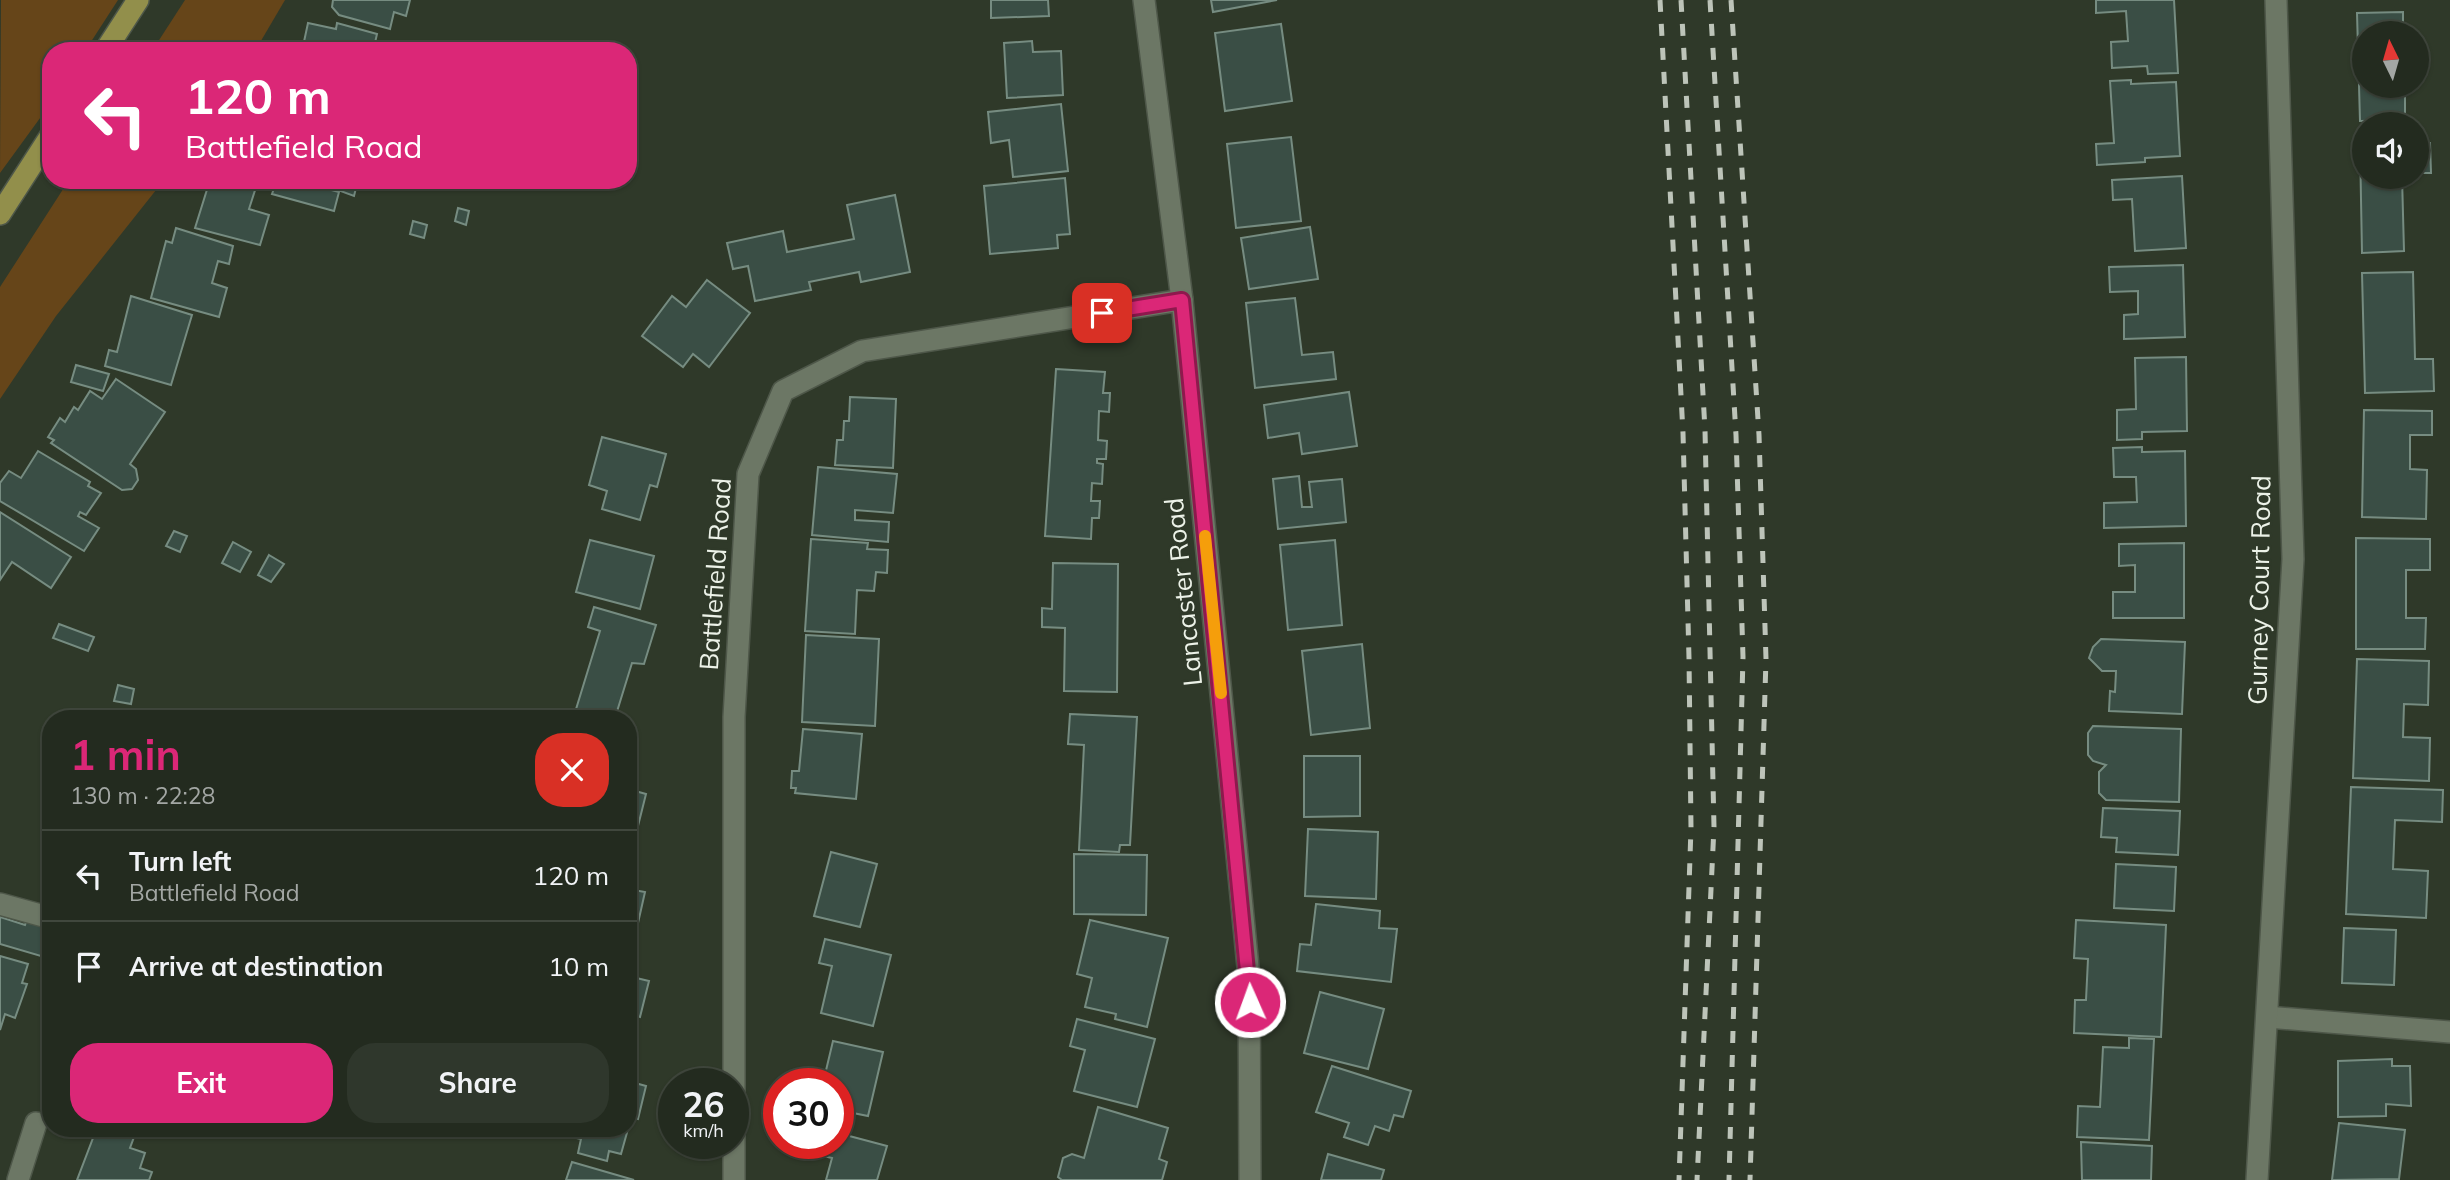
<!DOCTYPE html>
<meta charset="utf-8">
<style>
:root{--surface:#232b1f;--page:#2f372c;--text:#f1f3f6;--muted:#a3a7a4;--line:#40473d;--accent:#db2777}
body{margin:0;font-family:Mulish,sans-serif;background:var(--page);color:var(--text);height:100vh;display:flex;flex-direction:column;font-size:26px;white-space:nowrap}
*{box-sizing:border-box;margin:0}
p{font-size:23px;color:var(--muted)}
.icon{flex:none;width:38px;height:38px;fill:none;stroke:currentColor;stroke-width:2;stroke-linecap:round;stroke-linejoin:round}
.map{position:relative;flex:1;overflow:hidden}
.drawer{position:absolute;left:42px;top:710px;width:595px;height:427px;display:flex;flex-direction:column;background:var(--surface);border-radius:28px;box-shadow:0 2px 5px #0004,0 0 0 2px var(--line)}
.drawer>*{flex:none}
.hud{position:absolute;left:42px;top:42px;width:595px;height:147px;border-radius:28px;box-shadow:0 2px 5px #0004,0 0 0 2px var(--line);background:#db2777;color:#fff;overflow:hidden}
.needle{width:46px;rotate:355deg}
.buttons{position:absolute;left:2352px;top:21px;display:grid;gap:14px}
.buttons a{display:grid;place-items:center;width:77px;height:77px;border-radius:50%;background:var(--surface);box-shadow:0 2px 5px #0004,0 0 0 2px var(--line);font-size:35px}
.speed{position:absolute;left:658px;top:1068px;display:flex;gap:14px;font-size:35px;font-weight:700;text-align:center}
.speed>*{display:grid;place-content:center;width:91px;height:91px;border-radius:50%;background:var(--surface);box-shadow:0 2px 5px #0004,0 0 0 2px var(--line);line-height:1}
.speed small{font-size:18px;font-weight:400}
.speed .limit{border:10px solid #d22;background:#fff;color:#111}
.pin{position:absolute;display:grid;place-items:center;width:60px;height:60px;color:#fff;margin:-30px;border-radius:14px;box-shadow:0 4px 10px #0006}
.me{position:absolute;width:77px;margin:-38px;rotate:358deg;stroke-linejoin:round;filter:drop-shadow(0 0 5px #0008)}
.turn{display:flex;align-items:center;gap:24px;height:147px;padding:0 28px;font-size:32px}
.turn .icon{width:91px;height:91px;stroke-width:2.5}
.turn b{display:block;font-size:49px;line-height:60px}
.round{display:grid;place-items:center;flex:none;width:74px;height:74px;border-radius:28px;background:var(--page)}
.overview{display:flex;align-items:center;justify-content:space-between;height:119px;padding:0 28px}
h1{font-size:42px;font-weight:700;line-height:52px;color:var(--accent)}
.action{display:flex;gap:14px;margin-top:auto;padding:14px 28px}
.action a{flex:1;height:80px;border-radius:28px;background:var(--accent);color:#fff;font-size:28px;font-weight:700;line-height:80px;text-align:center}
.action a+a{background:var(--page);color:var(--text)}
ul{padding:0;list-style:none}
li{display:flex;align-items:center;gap:21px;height:91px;padding:0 28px;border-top:2px solid var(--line)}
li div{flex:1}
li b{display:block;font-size:26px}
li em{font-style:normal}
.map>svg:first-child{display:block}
</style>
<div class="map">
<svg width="2450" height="1180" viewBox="0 0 2450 1180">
<rect width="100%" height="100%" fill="#2f3929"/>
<!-- green -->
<g fill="#664519">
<polygon points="1,0 118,0 85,51 51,51 51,103 0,173"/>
<polygon points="185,0 285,0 255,51 152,51"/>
<polygon points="69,180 164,180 56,316 0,399 0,287"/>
</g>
<!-- building -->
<g fill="#3a4e45" stroke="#768c81" stroke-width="2">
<polygon points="333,0 410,0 406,16 394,12 390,29 339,15 332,7"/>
<polygon points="991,0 1048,0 1049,16 991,18"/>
<polygon points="1211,0 1277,0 1213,12"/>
<polygon points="2096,0 2174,0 2178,73 2148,74 2147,66 2112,68 2111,42 2128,41 2126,11 2096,13"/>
<polygon points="2403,12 2403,33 2364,33 2364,86 2405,86 2405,120 2360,121 2357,13"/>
<polygon points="308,23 336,29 337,23 377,34 374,47 387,51 302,51"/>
<polygon points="1281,24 1292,101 1225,111 1215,33"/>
<polygon points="1032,41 1033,52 1061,51 1063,95 1007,98 1004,43"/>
<polygon points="2131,80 2131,84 2176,82 2180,156 2145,158 2145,162 2097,165 2096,144 2114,143 2110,81"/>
<polygon points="1061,104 1068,171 1013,177 1009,140 991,143 988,112"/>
<polygon points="1291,137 1301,221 1236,228 1227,144"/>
<polygon points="2417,143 2430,143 2431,173 2417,173"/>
<polygon points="2360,145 2364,145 2364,177 2402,177 2404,251 2362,253"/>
<polygon points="2182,176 2186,248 2135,251 2132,199 2113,200 2112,180"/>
<polygon points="1065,178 1070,234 1057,235 1058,248 990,254 984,186"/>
<polygon points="210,180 246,180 257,184 249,209 269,215 260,245 195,228"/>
<polygon points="277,180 293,180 339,192 334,211 272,194"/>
<polygon points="338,180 357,184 354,196 335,189"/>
<polygon points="895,195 910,272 861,282 859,272 809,282 811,290 755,301 748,266 733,269 727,243 783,231 787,252 854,239 847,205"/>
<polygon points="458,208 469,211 466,225 455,221"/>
<polygon points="413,221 427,225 424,238 410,234"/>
<polygon points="1310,227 1318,279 1249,289 1241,238"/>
<polygon points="176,228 233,246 229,264 218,261 212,283 227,288 219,317 151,298 166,241 172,243"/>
<polygon points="2183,265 2185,337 2124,339 2124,315 2138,314 2138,291 2110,292 2109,267"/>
<polygon points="2413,272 2415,359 2433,359 2434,391 2365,393 2362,273"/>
<polygon points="707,280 750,313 709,367 693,354 683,367 642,336 672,296 686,307"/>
<polygon points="131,296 192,315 171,385 105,366 109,350 117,352"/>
<polygon points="1295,298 1302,355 1333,352 1336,379 1255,388 1246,303"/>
<polygon points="2186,357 2187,431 2142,432 2142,439 2117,440 2117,410 2136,409 2135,358"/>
<polygon points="76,365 109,374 103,391 71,382"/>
<polygon points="1056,369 1105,372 1103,393 1110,393 1109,412 1099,411 1098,440 1107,441 1106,459 1097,459 1097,463 1103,464 1102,484 1092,483 1091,501 1100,501 1099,518 1092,518 1091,539 1045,536"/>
<polygon points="116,379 165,412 130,464 136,469 138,480 132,489 122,490 51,443 54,440 48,437 60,418 65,422 74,407 78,410 90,391 102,399"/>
<polygon points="1349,392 1357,446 1302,454 1299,433 1268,438 1264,405"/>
<polygon points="850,397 896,399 893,468 835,465 837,440 843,440 844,421 849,421"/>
<polygon points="2364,410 2432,411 2432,435 2410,435 2410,469 2427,470 2426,519 2362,517"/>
<polygon points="602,437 666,454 657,487 650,485 640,520 602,509 607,491 589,485"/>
<polygon points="2142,447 2142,452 2185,451 2186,526 2104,528 2104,503 2137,502 2136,477 2114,477 2113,448"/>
<polygon points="38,451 90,482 88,486 101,493 86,515 80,512 78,516 99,528 84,551 0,501 0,483 9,471 21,478"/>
<polygon points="818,467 897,474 893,513 855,510 855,520 889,522 888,542 812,535"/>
<polygon points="1299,476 1302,507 1312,507 1309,482 1342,479 1346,522 1278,529 1273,479"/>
<polygon points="0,512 71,557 51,588 12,562 0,580"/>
<polygon points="174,531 187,536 180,552 166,546"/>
<polygon points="2356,538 2430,539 2430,570 2406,570 2406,618 2426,618 2425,649 2356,649"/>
<polygon points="811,539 868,543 867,549 888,550 887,573 876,572 874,591 857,590 855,634 805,631"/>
<polygon points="590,540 654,556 640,609 576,592"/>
<polygon points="1335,540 1342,625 1288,630 1280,545"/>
<polygon points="233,542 251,552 240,572 222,563"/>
<polygon points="2184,543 2184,618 2113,618 2113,592 2135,592 2135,565 2119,566 2119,544"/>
<polygon points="269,555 284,564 271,582 258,575"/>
<polygon points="1053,563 1118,564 1117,692 1064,691 1065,628 1042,627 1042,608 1052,609"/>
<polygon points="594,607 656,625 644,664 632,663 615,718 619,719 573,719 600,631 588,627"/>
<polygon points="59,624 94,637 88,651 53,638"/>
<polygon points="806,635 879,639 875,726 802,722"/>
<polygon points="2101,639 2185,642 2182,714 2109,711 2110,691 2115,692 2116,671 2102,671 2089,658 2093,647"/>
<polygon points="1362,644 1370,728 1311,735 1302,651"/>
<polygon points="2357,659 2429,661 2428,705 2404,704 2403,737 2430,738 2429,781 2353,778"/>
<polygon points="118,685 134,689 131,704 114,701"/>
<polygon points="1070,714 1137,717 1130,845 1120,845 1119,852 1079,850 1084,745 1068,744"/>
<polygon points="2093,726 2181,729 2179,802 2106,800 2099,793 2099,772 2106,765 2093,761 2088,755 2088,733"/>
<polygon points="803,729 862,734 856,799 795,793 796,788 791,788 792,771 799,771"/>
<polygon points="1304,756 1360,756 1360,816 1304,817"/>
<polygon points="2351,787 2443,790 2442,822 2395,820 2393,869 2428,871 2426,918 2346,914"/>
<polygon points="628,789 646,794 638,826 628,823"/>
<polygon points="2103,808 2180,811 2178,855 2116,852 2117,838 2101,837"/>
<polygon points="1308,829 1378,832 1376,899 1305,896"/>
<polygon points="831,852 877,864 860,927 814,916"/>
<polygon points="1074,854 1147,855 1146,915 1074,914"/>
<polygon points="2116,864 2176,867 2174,911 2114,908"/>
<polygon points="628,889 645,892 638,923 628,923"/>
<polygon points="1316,904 1380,911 1379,928 1397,929 1391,982 1297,971 1300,944 1311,945"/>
<polygon points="0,917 25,925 27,919 51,926 51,959 0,944"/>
<polygon points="1090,920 1168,938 1147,1027 1115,1019 1116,1014 1085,1007 1092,978 1077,974"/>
<polygon points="2076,920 2166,925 2161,1037 2074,1033 2075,1000 2086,1000 2088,959 2074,958"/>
<polygon points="2344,928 2396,930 2394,985 2342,983"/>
<polygon points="825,939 891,955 873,1026 821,1013 832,966 819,963"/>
<polygon points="0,956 28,964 22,983 27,984 15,1018 5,1014 0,1030"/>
<polygon points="628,976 649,981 640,1017 628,1013"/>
<polygon points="1320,992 1384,1009 1368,1069 1304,1053"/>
<polygon points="1077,1019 1155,1039 1137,1107 1074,1091 1085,1050 1070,1046"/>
<polygon points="2129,1038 2154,1039 2149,1140 2077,1137 2078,1106 2100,1107 2103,1047 2129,1048"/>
<polygon points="833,1041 883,1052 868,1116 838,1110 838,1083 823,1083"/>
<polygon points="2392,1059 2392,1066 2410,1066 2411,1106 2386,1104 2386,1116 2338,1117 2338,1061"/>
<polygon points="1332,1066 1411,1091 1403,1117 1394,1115 1389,1131 1375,1126 1368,1145 1344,1137 1349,1123 1316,1112"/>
<polygon points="628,1081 646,1086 638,1119 628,1116"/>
<polygon points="1098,1107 1168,1128 1159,1159 1167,1162 1162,1180 1062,1180 1058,1177 1063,1158 1072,1154 1084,1158"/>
<polygon points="2339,1123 2405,1130 2399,1179 2332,1180"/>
<polygon points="79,1129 137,1129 130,1148 145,1153 140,1168 152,1172 149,1180 77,1180 93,1138 78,1132"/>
<polygon points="574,1129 628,1129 621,1154 609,1151 607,1161 578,1153 581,1139 572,1137"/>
<polygon points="838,1133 887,1146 877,1180 826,1180 832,1158 819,1155 822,1143 838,1143"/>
<polygon points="2081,1142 2152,1146 2151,1180 2082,1180"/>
<polygon points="1328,1154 1384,1170 1381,1180 1321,1180"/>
<polygon points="572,1162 634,1180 566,1180"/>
</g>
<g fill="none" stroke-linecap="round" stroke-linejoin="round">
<defs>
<g id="minor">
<polyline points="1144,0 1182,300 1249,977 1250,1180"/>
<polyline points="0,904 51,918"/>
<polyline points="2267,1017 2450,1032"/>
<polyline points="18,1180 36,1123"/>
<polyline points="734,1180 734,717 748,474 783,391 862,351 1182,300"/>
<polyline points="2257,1180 2293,559 2276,0"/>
</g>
<g id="major">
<polyline points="105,51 138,0"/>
<polyline points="0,214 51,135"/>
</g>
</defs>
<!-- minor casing -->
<use href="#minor" stroke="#4e5749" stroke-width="24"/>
<!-- major casing -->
<use href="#major" stroke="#4e5749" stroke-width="24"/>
<!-- minor -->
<use href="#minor" stroke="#6c7765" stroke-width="21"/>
<!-- major -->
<use href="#major" stroke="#928f4b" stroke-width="21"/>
<!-- rail -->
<g stroke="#bdc4b9" stroke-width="5" stroke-dasharray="12 12" stroke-linecap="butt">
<polyline points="1660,0 1683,433 1689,658 1691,828 1679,1180"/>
<polyline points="1681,0 1705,430 1714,827 1697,1180"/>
<polyline points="1710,0 1736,435 1743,657 1729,1180"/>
<polyline points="1731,0 1759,435 1766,659 1750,1180"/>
</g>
</g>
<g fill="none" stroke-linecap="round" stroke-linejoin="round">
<defs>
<polyline id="route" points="1102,313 1182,300 1250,1002"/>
</defs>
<!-- route casing -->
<use href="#route" stroke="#8e194d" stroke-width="18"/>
<!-- route -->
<use href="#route" stroke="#db2777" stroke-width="12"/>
<!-- slow -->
<polyline stroke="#f59e0b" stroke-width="12" points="1205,536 1221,693"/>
</g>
<g text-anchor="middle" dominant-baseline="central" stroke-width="5" stroke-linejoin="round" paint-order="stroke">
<!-- street labels -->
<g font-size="26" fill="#ecf2e8" stroke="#2f3929">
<text transform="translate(715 574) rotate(-86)">Battlefield Road</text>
<text transform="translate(2259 590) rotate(-89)">Gurney Court Road</text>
<text transform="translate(1183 592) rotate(-96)">Lancaster Road</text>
</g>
</g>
</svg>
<div class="buttons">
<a><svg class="needle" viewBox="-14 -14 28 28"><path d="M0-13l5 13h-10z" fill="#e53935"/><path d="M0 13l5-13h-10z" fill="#a3a7a4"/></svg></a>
<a><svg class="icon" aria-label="sound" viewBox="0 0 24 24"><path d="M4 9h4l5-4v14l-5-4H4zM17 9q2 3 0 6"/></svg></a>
</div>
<div class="speed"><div>26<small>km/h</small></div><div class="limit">30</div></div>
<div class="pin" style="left:1102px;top:313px;background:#d93025"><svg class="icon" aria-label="arrive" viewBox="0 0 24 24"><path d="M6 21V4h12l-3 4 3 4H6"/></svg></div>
<svg class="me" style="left:1250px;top:1002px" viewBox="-20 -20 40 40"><circle r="17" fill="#db2777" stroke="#fff" stroke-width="3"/><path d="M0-11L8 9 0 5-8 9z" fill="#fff"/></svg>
<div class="hud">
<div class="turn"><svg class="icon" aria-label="left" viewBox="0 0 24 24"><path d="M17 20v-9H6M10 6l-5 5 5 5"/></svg><div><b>120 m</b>Battlefield Road</div></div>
</div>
<section class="drawer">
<div class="overview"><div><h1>1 min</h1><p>130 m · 22:28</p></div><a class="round" style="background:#d93025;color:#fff"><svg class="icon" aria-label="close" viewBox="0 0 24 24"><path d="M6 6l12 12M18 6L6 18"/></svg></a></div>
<ul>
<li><svg class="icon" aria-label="left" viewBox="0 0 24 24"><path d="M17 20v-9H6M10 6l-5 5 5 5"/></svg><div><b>Turn left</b><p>Battlefield Road</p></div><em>120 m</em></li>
<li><svg class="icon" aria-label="arrive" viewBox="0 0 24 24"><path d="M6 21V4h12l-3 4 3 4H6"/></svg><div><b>Arrive at destination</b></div><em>10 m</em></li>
</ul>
<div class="action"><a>Exit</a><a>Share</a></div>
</section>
</div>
